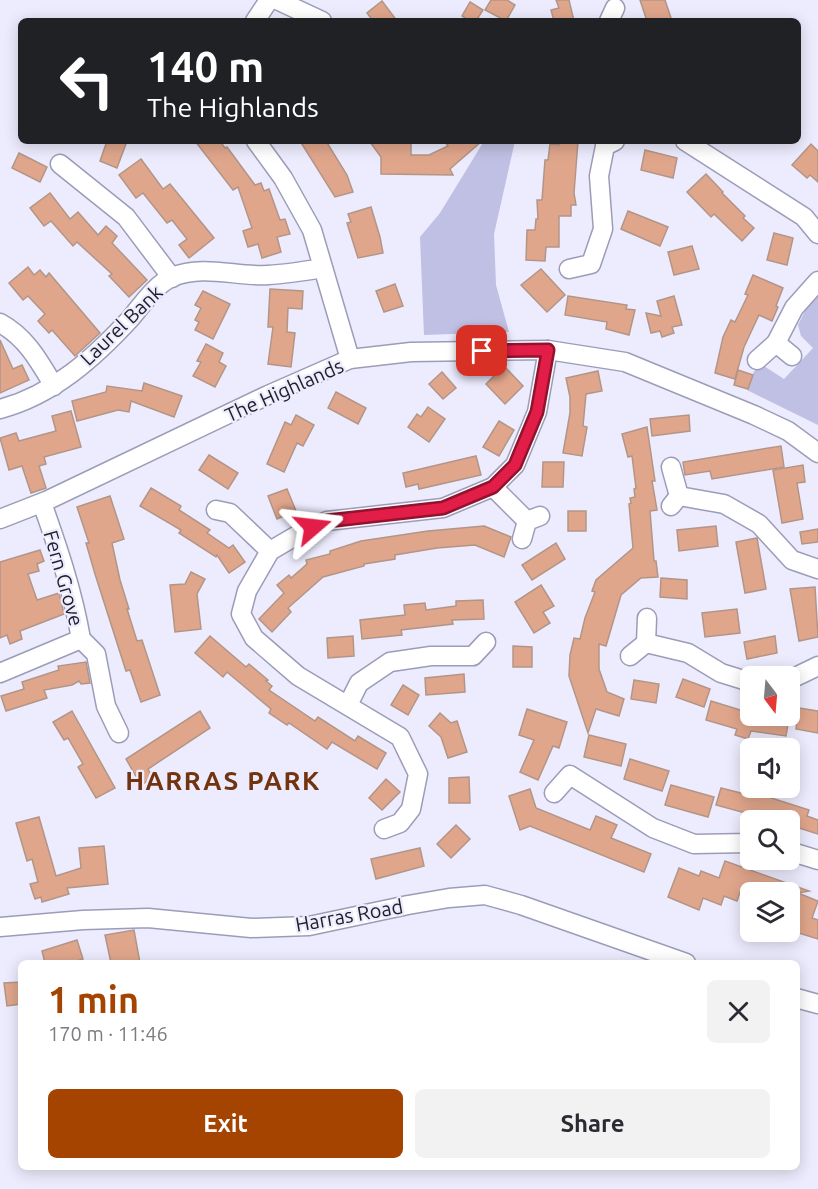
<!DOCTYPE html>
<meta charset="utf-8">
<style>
:root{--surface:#fff;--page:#f2f2f3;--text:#2b2b33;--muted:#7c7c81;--accent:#a54400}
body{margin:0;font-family:Ubuntu,sans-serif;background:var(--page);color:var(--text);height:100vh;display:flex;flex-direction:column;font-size:22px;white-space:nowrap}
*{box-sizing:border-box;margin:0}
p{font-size:20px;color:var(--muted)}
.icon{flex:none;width:33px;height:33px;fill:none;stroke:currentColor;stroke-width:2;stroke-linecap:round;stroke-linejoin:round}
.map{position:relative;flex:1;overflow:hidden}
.panel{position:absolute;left:18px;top:960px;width:782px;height:210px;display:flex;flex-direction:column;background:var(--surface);border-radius:9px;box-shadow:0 3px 15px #0003}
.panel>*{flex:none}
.guide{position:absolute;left:18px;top:18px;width:783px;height:126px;border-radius:9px;box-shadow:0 3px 15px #0003;background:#202124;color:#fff;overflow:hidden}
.needle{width:39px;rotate:164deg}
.buttons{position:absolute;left:740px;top:666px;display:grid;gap:12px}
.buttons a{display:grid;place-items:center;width:60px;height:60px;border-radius:9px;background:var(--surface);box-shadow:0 3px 15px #0003;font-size:30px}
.pin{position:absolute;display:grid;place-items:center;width:51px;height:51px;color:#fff;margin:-26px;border-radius:12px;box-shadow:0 3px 9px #0006}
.me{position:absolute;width:66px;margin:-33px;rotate:73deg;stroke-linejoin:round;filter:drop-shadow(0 0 4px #0008)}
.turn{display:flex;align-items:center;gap:21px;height:126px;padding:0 30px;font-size:27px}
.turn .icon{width:78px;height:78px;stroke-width:2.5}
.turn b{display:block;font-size:42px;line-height:51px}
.round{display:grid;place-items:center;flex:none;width:63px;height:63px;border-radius:9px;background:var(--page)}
.summary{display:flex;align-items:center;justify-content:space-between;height:102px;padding:0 30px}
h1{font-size:36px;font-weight:700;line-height:45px;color:var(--accent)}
.button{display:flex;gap:12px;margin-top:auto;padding:12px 30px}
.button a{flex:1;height:69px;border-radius:9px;background:var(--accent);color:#fff;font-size:24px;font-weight:700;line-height:69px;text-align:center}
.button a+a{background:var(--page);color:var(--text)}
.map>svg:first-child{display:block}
</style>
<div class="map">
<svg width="818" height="1189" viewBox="0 0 818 1189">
<rect width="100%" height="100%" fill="#ececfe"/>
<!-- green -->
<g fill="#bfc0e3">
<polygon points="484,141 515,141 494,234 496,285 509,332 424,335 420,237 440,213"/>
<polygon points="818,293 818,425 747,390 754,371 764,366 784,379 813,348 801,336 798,325 810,301"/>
</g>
<!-- building -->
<g fill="#e0a68c" stroke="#b39587" stroke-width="1.5">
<polygon points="491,0 507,0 515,5 506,21 485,10"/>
<polygon points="556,0 569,0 574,21 554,21 551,10 559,8"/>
<polygon points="640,0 665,0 672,21 647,21"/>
<polygon points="382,1 397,21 373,21 367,13"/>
<polygon points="470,2 483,10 476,21 470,21 462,16"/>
<polygon points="107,141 127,141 117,168 100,161"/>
<polygon points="195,141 227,141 222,144 225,148 227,147 255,185 261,183 264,191 269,189 280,220 285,219 290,234 277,237 281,252 262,258 258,244 248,247 243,231 252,228 238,187 233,190"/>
<polygon points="300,141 326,141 347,175 353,192 335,197"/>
<polygon points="444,141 482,141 450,169 453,175 381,174 381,157 370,142 411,142 411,155 429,155 448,146"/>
<polygon points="560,141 578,141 574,193 576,205 571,205 571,216 559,216 559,247 546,247 545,261 526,260 527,230 535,230 536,219 538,219 537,200 542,200 545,160 548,160 550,144 559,145"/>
<polygon points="811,144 818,151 818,182 810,175 807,178 792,165"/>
<polygon points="645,150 677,158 673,178 641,170"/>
<polygon points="19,153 47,167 40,182 12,168"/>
<polygon points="141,159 163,189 170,184 214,238 189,258 179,245 187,239 172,220 167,223 143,193 136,198 119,175"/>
<polygon points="706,174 723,192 722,193 745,216 743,218 754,228 742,241 714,214 711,217 687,192"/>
<polygon points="50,193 70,219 78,212 98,235 106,226 117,236 112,243 147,280 129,297 109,276 112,274 77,242 73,246 51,221 44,226 30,208"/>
<polygon points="371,207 380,237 383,253 358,258 347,223 351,222 348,214"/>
<polygon points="628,211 668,227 660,246 621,229"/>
<polygon points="774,233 793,238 787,265 767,260"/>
<polygon points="692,246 699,269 674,275 668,252"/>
<polygon points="28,267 34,275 40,270 46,277 49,273 100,333 75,356 52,330 49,333 38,321 45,314 28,296 23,300 9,283"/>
<polygon points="541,269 565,295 547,312 521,285"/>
<polygon points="753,275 783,288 776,306 778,307 772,321 759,315 744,347 735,379 715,373 723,337 731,320 735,322 748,295 745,294"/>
<polygon points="395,284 403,306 384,312 376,291"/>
<polygon points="270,289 303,291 302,309 288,308 287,332 295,333 291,367 268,364 273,327 268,327"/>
<polygon points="203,291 230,304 213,339 195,330 199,322 195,320 201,308 195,305"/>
<polygon points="568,296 627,305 626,309 635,310 629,335 606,329 607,322 565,315"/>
<polygon points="674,296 682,325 672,327 674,333 662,337 660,331 651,333 646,313 661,316 657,301"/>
<polygon points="0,340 13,369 22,365 29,380 0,393"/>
<polygon points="206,344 223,353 219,362 226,366 215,387 193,376 201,362 197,361"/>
<polygon points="504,366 523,386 505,404 486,384"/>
<polygon points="738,370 753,375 748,389 734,385"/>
<polygon points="598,371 602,391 586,394 583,426 587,427 582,456 563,453 570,413 570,397 566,378"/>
<polygon points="442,372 456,388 443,399 429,384"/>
<polygon points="144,383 182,396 174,417 131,401 129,412 118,410 77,421 72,401 106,392 107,386 142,391"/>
<polygon points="336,392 366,408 358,424 328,408"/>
<polygon points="428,407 445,419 429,442 408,427 417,414 421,417"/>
<polygon points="71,411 81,447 44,457 46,464 39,466 46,488 31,493 22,466 9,470 0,438 16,433 19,441 56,431 52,416"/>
<polygon points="296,415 314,425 303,446 297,443 284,472 267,464 285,422 291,425"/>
<polygon points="689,415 690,431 652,436 650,419"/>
<polygon points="499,421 514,430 499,456 483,447"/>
<polygon points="647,427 655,481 652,481 657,510 650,511 654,561 656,561 658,577 641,578 621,595 606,646 599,644 599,669 607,692 624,699 619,716 596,709 588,733 569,676 570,655 574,638 580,639 585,618 595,592 592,591 596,580 633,548 629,504 631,503 630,498 635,497 634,489 636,488 632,456 628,457 622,434"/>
<polygon points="781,446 784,467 712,479 710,471 685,475 683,462"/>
<polygon points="209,455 238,473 228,489 199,470"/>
<polygon points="476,456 481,475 419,489 418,484 406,487 403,473"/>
<polygon points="543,462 564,462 563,487 542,487"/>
<polygon points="803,465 805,482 797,483 803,519 782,523 773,470"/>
<polygon points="151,488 181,506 179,510 210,530 207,533 229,548 233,545 245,562 229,573 217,555 216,557 179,533 181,530 140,506"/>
<polygon points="287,489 296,511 277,519 268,496"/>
<polygon points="110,496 124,539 112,543 120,580 129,609 127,609 137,641 142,640 160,695 141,702 130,670 126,671 95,574 86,543 89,543 77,507"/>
<rect x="568" y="511" width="18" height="20"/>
<polygon points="484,526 511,537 504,557 475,545 437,548 395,555 395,559 364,564 364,566 323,577 288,608 291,612 272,632 259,619 284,593 277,585 289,575 291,578 307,564 306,560 330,554 330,551 361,541 428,531"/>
<polygon points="716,526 718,546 679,551 677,530"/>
<polygon points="818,529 818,542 802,544 800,532"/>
<polygon points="757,538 766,589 745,593 736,542"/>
<polygon points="556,543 565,559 532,580 522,565"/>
<polygon points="40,550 44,561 37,564 39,571 28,574 37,600 59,593 64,614 20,631 22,639 10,644 7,635 0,638 0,562"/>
<polygon points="191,572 205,579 197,594 201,629 175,632 170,585 185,584"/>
<polygon points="661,578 687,580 687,599 660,597"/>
<polygon points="541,585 554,606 543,612 550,623 534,633 515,602"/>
<polygon points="815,587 818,637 799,641 790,589"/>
<polygon points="483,600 484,619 452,620 453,624 401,630 402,635 362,639 360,620 405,615 404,605 425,603 426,610 456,606 456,601"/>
<polygon points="737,609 740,633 705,637 702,613"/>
<polygon points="210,636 246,667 249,664 268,680 266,681 272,686 269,690 315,721 318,717 355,741 358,736 386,753 377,769 332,742 327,749 289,723 287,725 269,713 271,709 227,672 223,677 195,653"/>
<polygon points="353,636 354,656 328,658 327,638"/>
<polygon points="775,636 777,653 747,659 744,642"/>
<polygon points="513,646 532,647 532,667 513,667"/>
<polygon points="86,662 90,683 81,684 79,681 72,685 44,690 47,698 6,711 1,696 24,689 22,682 59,670 58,666"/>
<polygon points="464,674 465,692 426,695 425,678"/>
<polygon points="683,679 710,689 704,707 676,697"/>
<polygon points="634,680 659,684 656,703 631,699"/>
<polygon points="403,685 419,695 408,715 391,705"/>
<polygon points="711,701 750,713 750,716 789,718 786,736 751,731 748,739 735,735 737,729 706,720"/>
<polygon points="799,708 818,711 818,733 796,729"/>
<polygon points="527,709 567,722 559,748 553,746 538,780 520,772 534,740 519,735"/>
<polygon points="72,711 115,788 96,798 78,767 83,764 68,738 64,740 53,722"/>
<polygon points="200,711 210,728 148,769 153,778 141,785 126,759"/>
<polygon points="440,713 451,723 457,721 467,752 448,758 441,737 429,726"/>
<polygon points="589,735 626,744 621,766 584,757"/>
<polygon points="630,759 669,771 662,791 624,779"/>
<polygon points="469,777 470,803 449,803 449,778"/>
<polygon points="386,779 400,792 382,810 369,798"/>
<polygon points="671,785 714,797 708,817 665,805"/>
<polygon points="721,788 745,794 746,790 809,810 807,816 818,820 818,834 789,825 789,820 763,820 764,818 716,805"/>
<polygon points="530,789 536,808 590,830 596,816 617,825 611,838 651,854 644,872 530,826 520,830 509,796"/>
<polygon points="39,817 56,876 81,868 79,848 104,846 108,884 67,888 69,894 42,902 41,897 35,899 30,884 38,882 32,859 27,861 16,823"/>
<polygon points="456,825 470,839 451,858 437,844"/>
<polygon points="420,848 424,866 376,879 371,859"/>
<polygon points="725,861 809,891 798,893 818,901 812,918 818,920 818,939 789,930 789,892 740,892 737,901 724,896 721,905 703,898 699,910 668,897 679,868 699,876 701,871 719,878"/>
<polygon points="134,930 140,963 111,963 105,935"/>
<polygon points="77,940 83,959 70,963 45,963 42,951"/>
<polygon points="21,982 21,1004 7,1006 4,983"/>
</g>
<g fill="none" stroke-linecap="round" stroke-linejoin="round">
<defs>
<g id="street">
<polyline points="277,0 322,21"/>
<polyline points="255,21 269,0"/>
<polyline points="609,21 615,8"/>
<polyline points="256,141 283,178 312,230 350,359"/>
<polyline points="685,141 804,217 818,234"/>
<polyline points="60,164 126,217 172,278"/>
<polyline points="569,269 591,264 603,229 599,176 605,146 615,141"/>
<path d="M 0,323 C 26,337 39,361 54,386"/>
<polyline points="776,343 792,356"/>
<polyline points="757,360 776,343 794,308 818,281"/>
<path d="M 0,409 C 53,395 94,358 130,319 C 142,305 155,285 172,277 C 204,264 236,277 268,275 C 286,274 305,271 323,268"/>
<polyline points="671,467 679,496"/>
<polyline points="493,487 527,521"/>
<path d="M 42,503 C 58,548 73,592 81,639"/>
<polyline points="671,506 679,496 724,504 759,524 792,560 818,569"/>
<polyline points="216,510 230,513 270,551"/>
<polyline points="0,519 46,501 268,395 350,359 411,352 548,350 625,362 754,415 788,431 818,453"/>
<polyline points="522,539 527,521 540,516"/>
<polyline points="81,639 96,654 106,706 119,733"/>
<polyline points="646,643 647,618"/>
<polyline points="630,656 646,643 688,653 721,673 750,682"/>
<polyline points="0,673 81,639"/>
<polyline points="789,680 818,666"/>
<polyline points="348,705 359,683 390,662 431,656 473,656 486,642"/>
<polyline points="554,793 570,775 653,828 694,844 750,843"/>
<polyline points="384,829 400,823 411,809 418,774 400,737 298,676 254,638 241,614 247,591 270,551 299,534 327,521 443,508 493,487 515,465 537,412 548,350"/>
<polyline points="789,851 818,860"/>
<polyline points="0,927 83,920 148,918 251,928 309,926 408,905 449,898 485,895 521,905 686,963"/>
<polyline points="796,998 818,1004"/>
</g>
</defs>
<!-- street casing -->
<use href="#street" stroke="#9c9cb8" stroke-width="21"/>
<!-- street -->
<use href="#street" stroke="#fff" stroke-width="18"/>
</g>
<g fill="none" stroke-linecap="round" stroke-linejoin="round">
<defs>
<polyline id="route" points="313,527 327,521 443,508 493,487 515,465 537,412 548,350 482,351"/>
</defs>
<!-- route casing -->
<use href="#route" stroke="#92132f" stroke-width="15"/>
<!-- route -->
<use href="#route" stroke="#e11d48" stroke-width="10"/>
</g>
<g text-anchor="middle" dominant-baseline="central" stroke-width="4.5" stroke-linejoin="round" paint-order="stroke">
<!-- street labels -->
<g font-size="20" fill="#1e1e29" stroke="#ececfe">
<text transform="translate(121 325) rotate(-44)">Laurel Bank</text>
<text transform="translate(284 390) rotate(-24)">The Highlands</text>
<text transform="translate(64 578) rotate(74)">Fern Grove</text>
<text transform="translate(349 915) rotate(-10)">Harras Road</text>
</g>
<!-- district labels -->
<g font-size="26" font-weight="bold" letter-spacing="1.5" fill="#72330f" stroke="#ececfe">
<text x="223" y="780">HARRAS PARK</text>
</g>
</g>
</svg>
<div class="buttons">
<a><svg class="needle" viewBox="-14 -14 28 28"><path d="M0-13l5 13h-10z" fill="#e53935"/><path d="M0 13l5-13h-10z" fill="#7c7c81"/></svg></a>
<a><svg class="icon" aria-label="sound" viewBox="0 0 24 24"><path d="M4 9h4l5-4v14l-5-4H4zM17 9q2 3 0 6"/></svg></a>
<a><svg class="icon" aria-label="search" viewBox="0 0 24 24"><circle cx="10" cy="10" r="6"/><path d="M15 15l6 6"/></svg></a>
<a><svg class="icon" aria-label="layers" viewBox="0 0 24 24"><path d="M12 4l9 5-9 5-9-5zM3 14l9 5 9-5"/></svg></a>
</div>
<div class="pin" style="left:482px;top:351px;background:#d93025"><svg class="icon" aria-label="arrive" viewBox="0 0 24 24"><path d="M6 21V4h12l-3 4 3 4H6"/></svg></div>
<svg class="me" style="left:313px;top:527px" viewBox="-20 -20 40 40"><path d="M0-17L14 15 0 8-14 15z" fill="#e11d48" stroke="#fff" stroke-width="4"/></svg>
<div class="guide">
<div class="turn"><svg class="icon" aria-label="left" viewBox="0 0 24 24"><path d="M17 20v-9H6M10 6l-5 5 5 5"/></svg><div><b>140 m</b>The Highlands</div></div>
</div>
<section class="panel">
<div class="summary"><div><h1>1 min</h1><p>170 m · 11:46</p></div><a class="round"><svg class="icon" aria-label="close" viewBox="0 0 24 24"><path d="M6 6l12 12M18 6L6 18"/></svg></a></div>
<div class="button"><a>Exit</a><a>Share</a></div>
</section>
</div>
